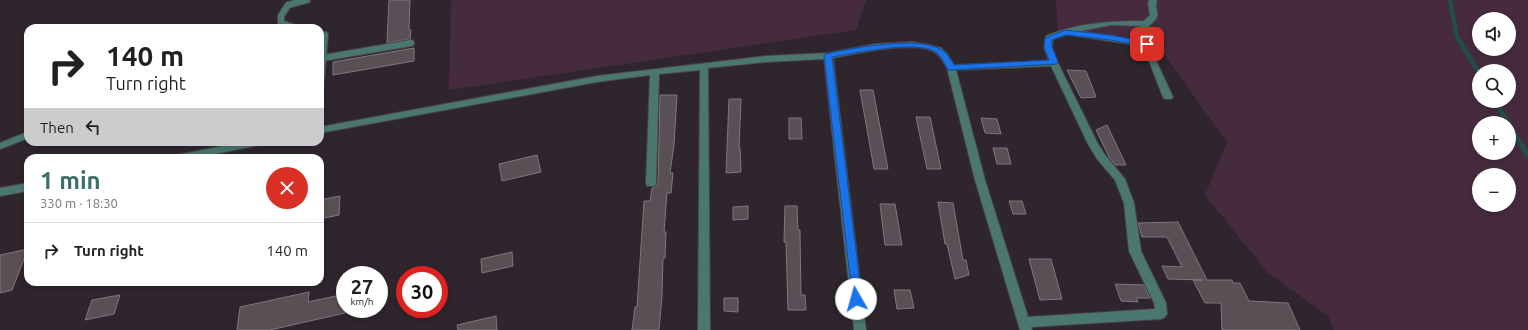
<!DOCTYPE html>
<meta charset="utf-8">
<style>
:root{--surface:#fff;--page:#f2f2f2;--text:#202124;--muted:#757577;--line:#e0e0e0;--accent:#3a6f6a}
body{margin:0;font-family:Ubuntu,sans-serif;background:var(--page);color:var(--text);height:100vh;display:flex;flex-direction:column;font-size:15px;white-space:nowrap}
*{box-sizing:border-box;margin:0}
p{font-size:13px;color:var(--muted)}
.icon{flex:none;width:22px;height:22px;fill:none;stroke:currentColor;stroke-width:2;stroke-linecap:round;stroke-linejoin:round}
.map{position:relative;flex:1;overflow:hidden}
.panel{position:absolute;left:24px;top:154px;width:300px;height:132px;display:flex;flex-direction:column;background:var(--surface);border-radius:12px;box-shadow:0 2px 6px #0003}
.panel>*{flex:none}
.top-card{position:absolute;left:24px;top:24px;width:300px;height:122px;border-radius:12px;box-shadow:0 2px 6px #0003;background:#fff;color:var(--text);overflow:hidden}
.tools{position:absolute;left:1472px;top:12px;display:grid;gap:8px}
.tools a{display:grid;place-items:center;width:44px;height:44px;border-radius:50%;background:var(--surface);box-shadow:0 2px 6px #0003;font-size:20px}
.speed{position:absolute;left:336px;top:266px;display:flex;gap:8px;font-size:20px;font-weight:700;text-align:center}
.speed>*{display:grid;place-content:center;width:52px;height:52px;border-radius:50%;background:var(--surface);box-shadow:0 2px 6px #0003;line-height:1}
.speed small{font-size:10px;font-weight:400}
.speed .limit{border:6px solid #d22;background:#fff;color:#111}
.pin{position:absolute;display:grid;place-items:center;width:34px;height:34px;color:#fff;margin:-17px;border-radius:8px;box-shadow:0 2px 6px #0006}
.me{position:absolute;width:44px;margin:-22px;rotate:353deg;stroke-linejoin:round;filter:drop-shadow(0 0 3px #0008)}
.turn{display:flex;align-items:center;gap:14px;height:84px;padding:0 16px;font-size:18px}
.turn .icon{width:52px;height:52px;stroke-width:2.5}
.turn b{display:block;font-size:28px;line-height:34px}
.then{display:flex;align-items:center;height:38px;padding:0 16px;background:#0003;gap:8px;font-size:15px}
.round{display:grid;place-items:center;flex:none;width:42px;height:42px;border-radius:21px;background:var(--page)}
.head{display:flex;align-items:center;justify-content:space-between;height:68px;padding:0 16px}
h1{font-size:24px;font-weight:600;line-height:30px;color:var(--accent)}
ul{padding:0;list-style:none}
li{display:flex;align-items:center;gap:12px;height:56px;padding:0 16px;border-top:1px solid var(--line)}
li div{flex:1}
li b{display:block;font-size:15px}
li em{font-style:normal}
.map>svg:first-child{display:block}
</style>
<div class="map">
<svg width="1528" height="330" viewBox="0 0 1528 330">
<rect width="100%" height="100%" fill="#2e262c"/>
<!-- green -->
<g fill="#462b3f" fill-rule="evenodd">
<polygon points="451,0 866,0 856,30 449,90"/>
<path d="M 1056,0 L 1528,0 L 1528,330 L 1334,330 L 1328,316 L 1267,272 L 1205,195 L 1227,142 L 1160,49 L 1058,34 ZM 1479,19 L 1509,19 L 1509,49 L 1479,49 ZM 1479,71 L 1509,71 L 1509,101 L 1479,101 ZM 1479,123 L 1509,123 L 1509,153 L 1479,153 ZM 1479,175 L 1509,175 L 1509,205 L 1479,205 Z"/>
</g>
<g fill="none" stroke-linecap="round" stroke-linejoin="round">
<!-- stream-far1 -->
<g stroke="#204f49" stroke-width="4.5">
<polyline points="1450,0 1457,37 1479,73"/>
<polyline points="1495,101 1508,123"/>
<polyline points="1509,124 1523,148"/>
</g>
<!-- stream -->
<polyline stroke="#204f49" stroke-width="5.5" points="1523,147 1528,156"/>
</g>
<!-- building -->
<g fill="#595056" stroke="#80777d">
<polygon points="389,0 410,0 409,30 411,30 410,39 387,43"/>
<polygon points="414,48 414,61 333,75 333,62"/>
<polygon points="1067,70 1086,71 1096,97 1081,98"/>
<polygon points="860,90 873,90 888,169 874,169"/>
<polygon points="660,95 677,95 674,145 670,173 673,173 671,193 667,193 664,232 666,232 665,258 663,258 662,296 659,330 632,330 635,307 637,307 644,201 650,201 652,188 656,187 658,183"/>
<polygon points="729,99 741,99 739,148 740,148 741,172 726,173"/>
<polygon points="916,117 930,117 941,169 927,169"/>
<polygon points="789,118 801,118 802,139 789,139"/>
<polygon points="981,118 997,119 1001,134 985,133"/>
<polygon points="1107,125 1126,165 1115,165 1109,157 1096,130"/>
<polygon points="993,148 1007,148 1011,164 997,164"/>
<polygon points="537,155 541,172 502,181 499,164"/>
<polygon points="340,196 339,215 320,219 320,200"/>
<polygon points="1009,201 1022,201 1026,214 1013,214"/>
<polygon points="938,202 953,203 963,260 966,260 969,275 966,275 966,276 955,279 947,244 945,244"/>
<polygon points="880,204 895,204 902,245 885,245"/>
<polygon points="748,206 748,219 733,220 733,207"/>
<polygon points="785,206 797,206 798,230 800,230 801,295 805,295 806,310 788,310 786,242 784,242"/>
<polygon points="1178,222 1207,280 1232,280 1233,283 1240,283 1249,301 1288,303 1300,330 1222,330 1221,303 1205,303 1193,280 1203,280 1168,279 1162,266 1182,267 1167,237 1142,237 1138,223"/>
<polygon points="28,249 12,290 0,293 0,255"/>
<polygon points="512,252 513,266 482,273 481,259"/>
<polygon points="1029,259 1051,259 1062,299 1040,300"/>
<polygon points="1115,284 1144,285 1150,298 1136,298 1138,302 1121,301"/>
<polygon points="894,290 910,290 914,308 897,309"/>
<polygon points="309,292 308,302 345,294 345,313 270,330 237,330 240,307"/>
<polygon points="120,295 114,314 85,320 92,300"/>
<polygon points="724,298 738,298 738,312 724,311"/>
<polygon points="496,316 497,330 458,330 457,325"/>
</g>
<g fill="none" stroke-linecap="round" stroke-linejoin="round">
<defs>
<g id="lane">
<polyline points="296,28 281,23 281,16 288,5 307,0"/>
<polyline points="320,34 325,35 320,93"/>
<polyline points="323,58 411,43"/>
<polyline points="0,146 28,135"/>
</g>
<g id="street">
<path d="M 1149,0 L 1157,0 C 1153,15 1165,12 1148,27 C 1145,42 1166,81 1173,97 L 1171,99 L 1165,99 L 1163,97 L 1143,46 L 1076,36 L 1072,33 L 1053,39 L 1052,47 L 1058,63 L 1098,144 L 1105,155 L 1125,179 L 1134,203 L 1141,251 L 1166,303 L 1167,314 L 1165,317 L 1161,319 L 1031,327 L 1032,330 L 1020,330 L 975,180 L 947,68 C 944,63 941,57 936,53 C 919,39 854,54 833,58 L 866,330 L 854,330 L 824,59 L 766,62 L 708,68 L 710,330 L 698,330 L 700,70 L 659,74 L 656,183 L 655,186 L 647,186 L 646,183 L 650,75 L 597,82 L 320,133 L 320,127 L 597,76 L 766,56 L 828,53 L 875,44 L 912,42 L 930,45 L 941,48 L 948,55 L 954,65 L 1049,61 L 1044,47 L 1046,36 C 1076,23 1111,21 1144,21 L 1150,15 L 1148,4 ZM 1111,25 L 1140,26 L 1139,29 L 1141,41 L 1081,31 ZM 1051,66 L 1088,144 L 1097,159 L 1115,180 L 1124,203 L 1129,251 L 1154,303 L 1155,309 L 1028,317 L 985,180 L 956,70 Z"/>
<polygon points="243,142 265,142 260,145 195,158 172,158 177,155"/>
<polygon points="28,183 28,191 0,196 0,188"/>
</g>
</defs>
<!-- lane casing -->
<use href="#lane" stroke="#4a4248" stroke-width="8"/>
<!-- street casing -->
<use href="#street" stroke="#4a4248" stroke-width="2"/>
<!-- lane -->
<use href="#lane" stroke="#4a7770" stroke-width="6"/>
<!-- street -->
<use href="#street" fill="#4a7770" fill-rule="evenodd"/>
</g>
<!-- route -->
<path fill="#1a73e8" stroke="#114b97" d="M 1065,30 L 1110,35 L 1147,42 L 1151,44 L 1147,47 L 1110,40 L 1066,35 L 1052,40 L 1052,47 L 1058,62 L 1057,64 L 951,70 L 948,70 C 944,63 942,57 936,52 C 915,40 856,53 832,57 L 862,299 L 860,302 L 856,303 L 853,302 L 824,56 L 825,54 C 852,48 916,36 940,49 C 947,52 950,59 954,65 L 1049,60 L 1044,47 L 1045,38 Z"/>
</svg>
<div class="tools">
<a><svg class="icon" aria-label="sound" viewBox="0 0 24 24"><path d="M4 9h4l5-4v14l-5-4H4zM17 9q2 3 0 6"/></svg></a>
<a><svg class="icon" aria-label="search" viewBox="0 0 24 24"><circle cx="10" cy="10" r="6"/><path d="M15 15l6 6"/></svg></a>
<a>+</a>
<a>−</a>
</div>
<div class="speed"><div>27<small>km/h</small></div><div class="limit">30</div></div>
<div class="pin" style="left:1147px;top:44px;background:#d93025"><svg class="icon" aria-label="arrive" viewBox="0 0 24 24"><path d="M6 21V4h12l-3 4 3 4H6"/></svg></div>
<svg class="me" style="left:856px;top:299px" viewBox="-20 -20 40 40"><circle r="19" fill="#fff"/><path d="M0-13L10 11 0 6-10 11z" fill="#1a73e8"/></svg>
<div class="top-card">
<div class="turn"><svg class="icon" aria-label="right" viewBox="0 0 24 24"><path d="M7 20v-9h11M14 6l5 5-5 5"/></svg><div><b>140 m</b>Turn right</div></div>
<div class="then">Then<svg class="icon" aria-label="left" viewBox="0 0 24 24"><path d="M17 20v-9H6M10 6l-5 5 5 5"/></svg></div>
</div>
<section class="panel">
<div class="head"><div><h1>1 min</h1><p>330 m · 18:30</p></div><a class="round" style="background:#d93025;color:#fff"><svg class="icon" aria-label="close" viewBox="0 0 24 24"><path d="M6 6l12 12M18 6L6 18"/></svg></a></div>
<ul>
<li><svg class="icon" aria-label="right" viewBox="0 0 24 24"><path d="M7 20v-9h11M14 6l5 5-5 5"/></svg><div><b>Turn right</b></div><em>140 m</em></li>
</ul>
</section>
</div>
